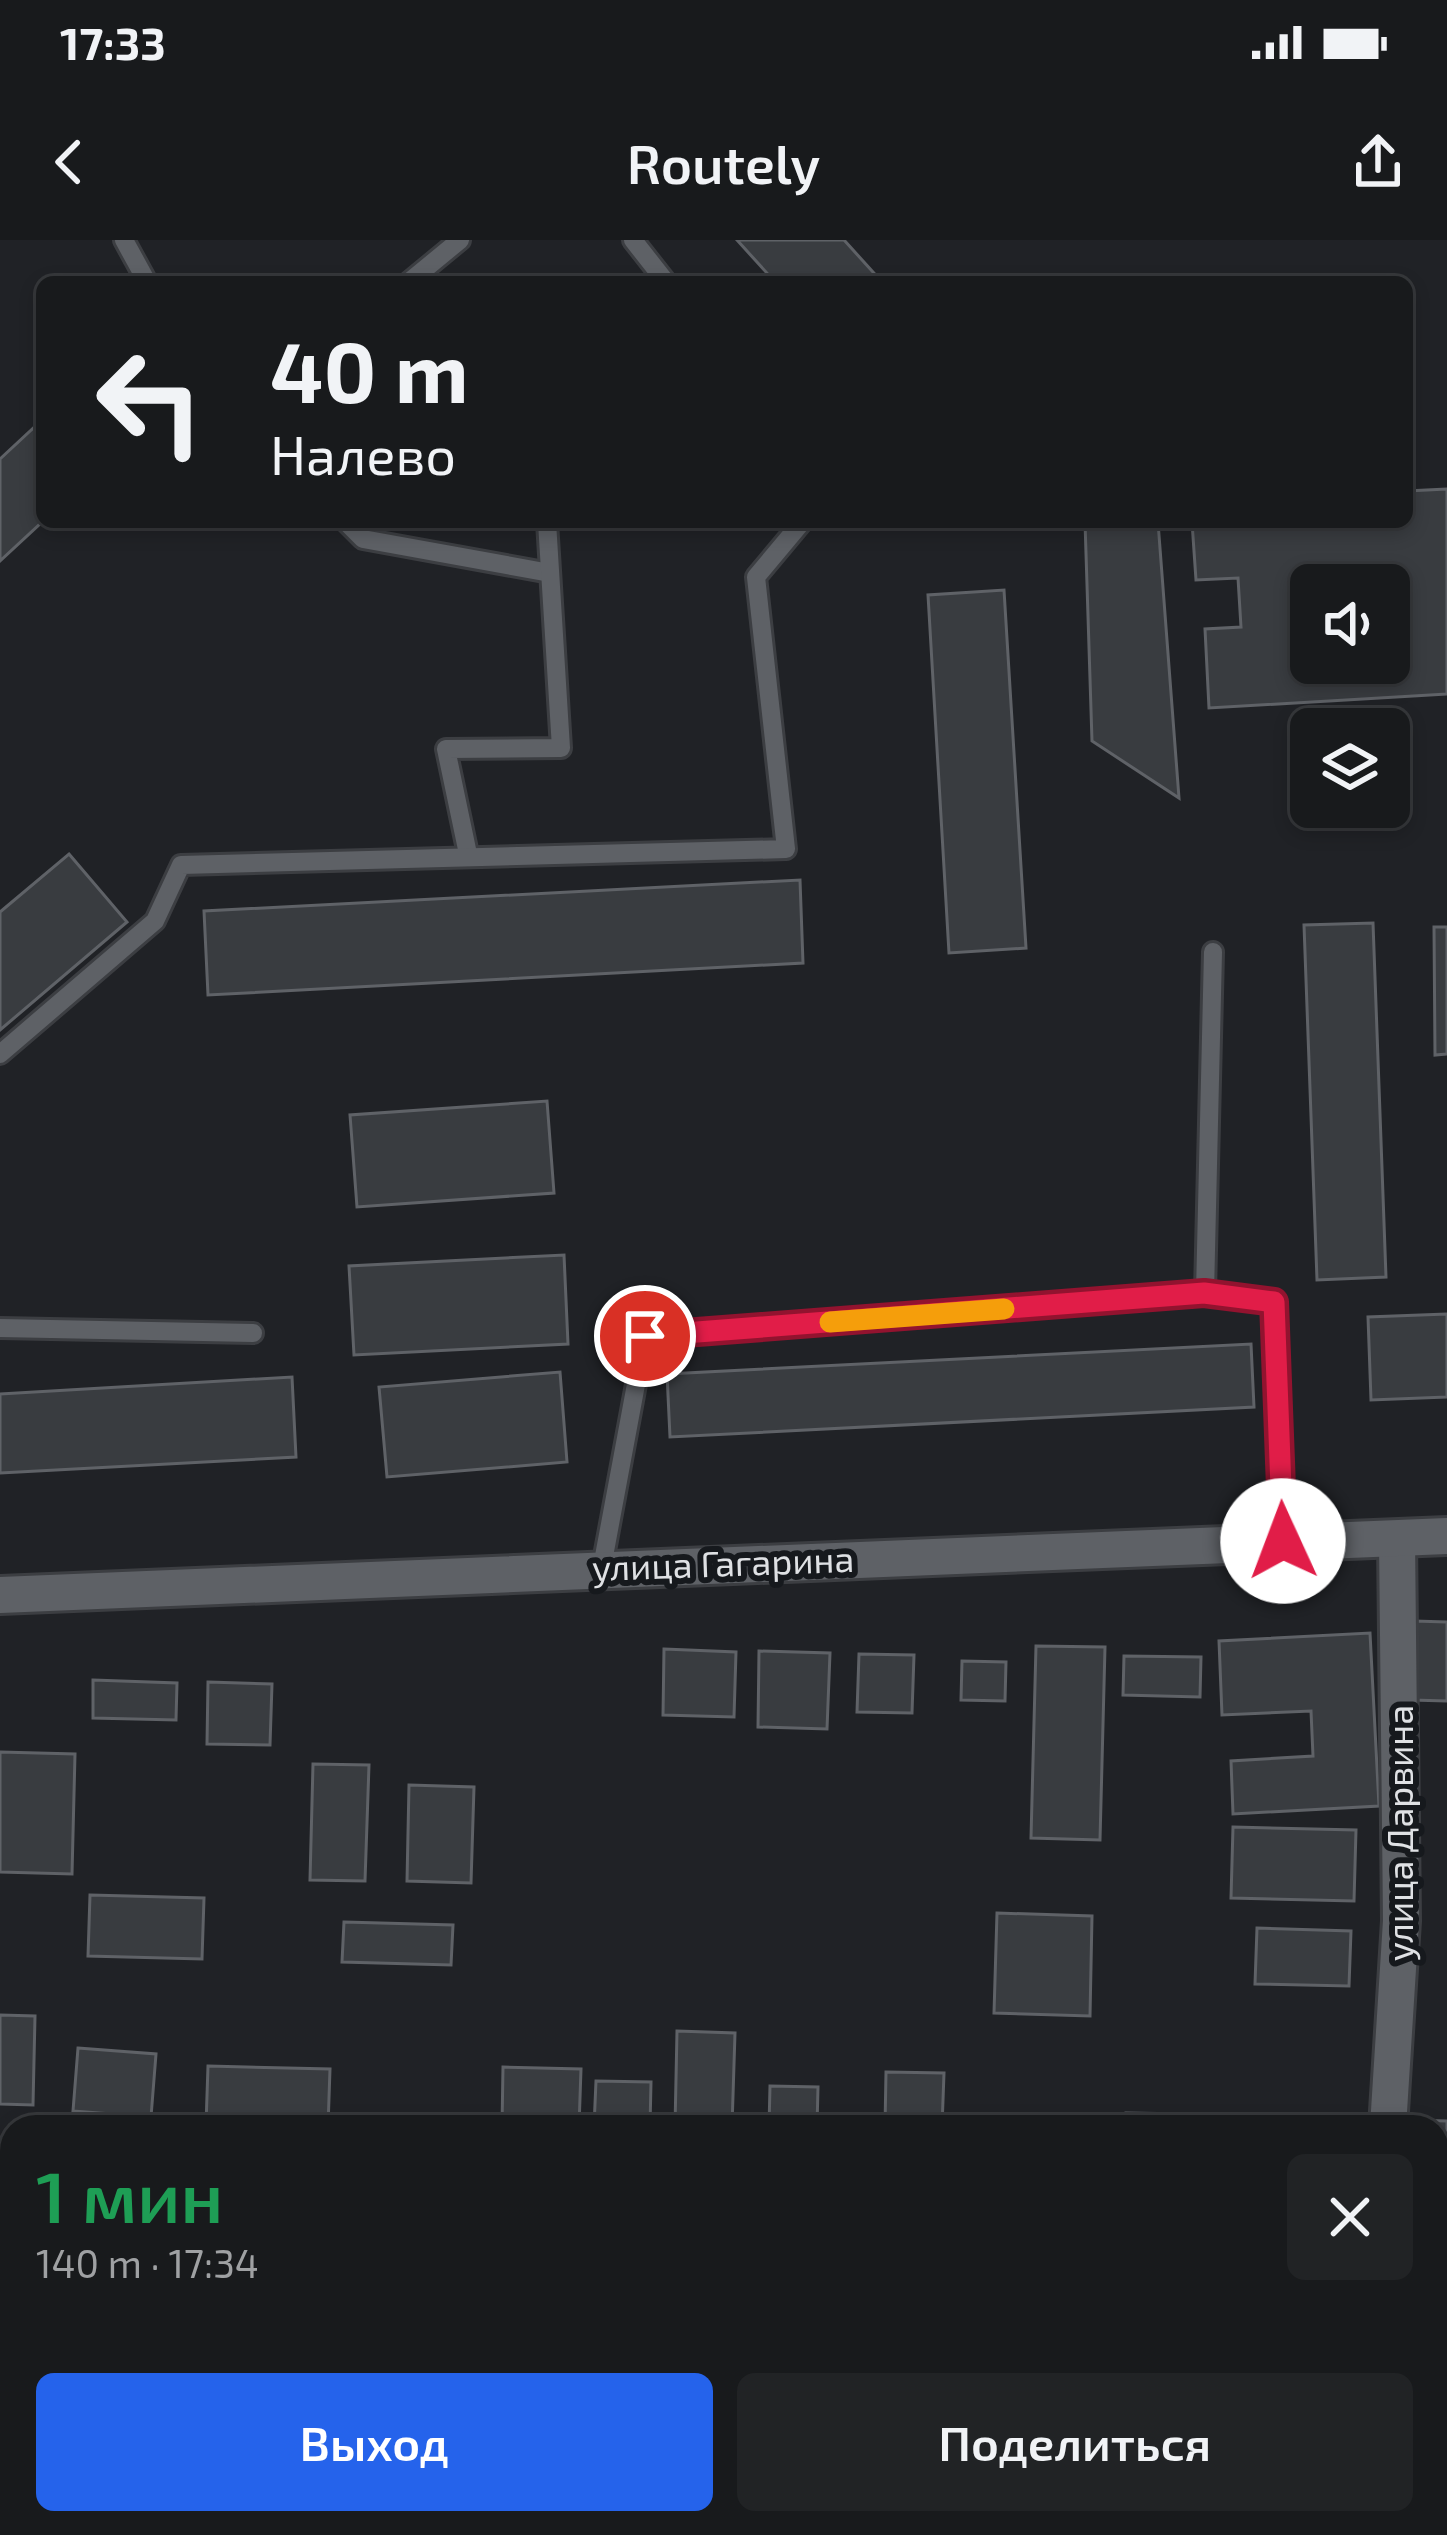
<!DOCTYPE html>
<html lang="ru">
<meta charset="utf-8">
<style>
:root{--surface:#181a1c;--page:#212325;--text:#f1f3f6;--muted:#9fa1a3;--line:#36383b;--accent:#2563eb}
body{margin:0;font-family:"Exo 2",sans-serif;background:var(--page);color:var(--text);height:100vh;display:flex;flex-direction:column;font-size:45px;white-space:nowrap}
*{box-sizing:border-box;margin:0}
p{font-size:39px;color:var(--muted)}
.icon{flex:none;width:66px;height:66px;fill:none;stroke:currentColor;stroke-width:2;stroke-linecap:round;stroke-linejoin:round}
.map{position:relative;flex:1;overflow:hidden}
.side{position:absolute;left:0px;top:1875px;width:1449px;height:420px;display:flex;flex-direction:column;background:var(--surface);border-radius:36px 36px 0 0;box-shadow:0 6px 18px #0003,0 0 0 3px var(--line)}
.side>*{flex:none}
.banner{position:absolute;left:36px;top:36px;width:1377px;height:252px;border-radius:18px;box-shadow:0 6px 18px #0003,0 0 0 3px var(--line);background:#181a1c;color:var(--text);overflow:hidden}
.controls{position:absolute;left:1290px;top:324px;display:grid;gap:24px}
.controls a{display:grid;place-items:center;width:120px;height:120px;border-radius:18px;background:var(--surface);box-shadow:0 6px 18px #0003,0 0 0 3px var(--line);font-size:60px}
.pin{position:absolute;display:grid;place-items:center;width:102px;height:102px;color:#fff;margin:-51px;border:6px solid #fff;border-radius:50%;box-shadow:0 3px 12px #0007}
.me{position:absolute;width:132px;margin:-66px;rotate:358deg;stroke-linejoin:round;filter:drop-shadow(0 0 9px #0008)}
.turn{display:flex;align-items:center;gap:42px;height:252px;padding:0 36px;font-size:54px}
.turn .icon{width:156px;height:156px;stroke-width:2.5}
.turn b{display:block;font-size:84px;line-height:102px}
.round{display:grid;place-items:center;flex:none;width:126px;height:126px;border-radius:18px;background:var(--page)}
.overview{display:flex;align-items:center;justify-content:space-between;height:204px;padding:0 36px}
h1{font-size:72px;font-weight:600;line-height:90px;color:#1e9e55}
.primary-button{display:flex;gap:24px;margin-top:auto;padding:24px 36px}
.primary-button a{flex:1;height:138px;border-radius:18px;background:var(--accent);color:#fff;font-size:48px;font-weight:600;line-height:138px;text-align:center}
.primary-button a+a{background:var(--page);color:var(--text)}
.status{display:flex;justify-content:space-between;align-items:center;height:84px;padding:0 60px;background:var(--surface);direction:ltr}
.status svg{height:33px;fill:currentColor}
header{display:flex;justify-content:space-between;align-items:center;height:156px;padding:0 36px;background:var(--surface);font-size:54px;font-weight:600}
.map>svg:first-child{display:block}
</style>
<div class="status"><b>17:33</b><svg viewBox="0 0 49 12"><path d="M0 12V9h3v3zM5 12V6h3v6zM10 12V3h3v9zM15 12V0h3v12zM26 1h20v11H26zM47 4h2v5h-2z"/></svg></div>
<header><svg class="icon" aria-label="back" viewBox="0 0 24 24"><path d="M15 5l-7 7 7 7"/></svg>Routely<svg class="icon" aria-label="share" viewBox="0 0 24 24"><path d="M12 15V3M7 8l5-5 5 5M5 13v7h14v-7"/></svg></header>
<div class="map">
<svg width="1447" height="2295" viewBox="0 0 1447 2295">
<rect width="100%" height="100%" fill="#202226"/>
<!-- building -->
<g fill="#393c40" stroke="#5f6267" stroke-width="3" fill-rule="evenodd">
<polygon points="737,0 844,0 882,42 775,42"/>
<polygon points="42,180 42,282 0,321 0,219"/>
<path d="M 1447,249 L 1447,454 L 1209,468 L 1205,389 L 1241,387 L 1238,338 L 1196,340 L 1192,282 L 1407,282 L 1407,251 ZM 1311,345 L 1389,345 L 1389,423 L 1311,423 Z"/>
<polygon points="1085,282 1158,282 1179,558 1092,501"/>
<polygon points="1004,350 1026,708 949,713 928,355"/>
<polygon points="69,614 127,682 0,790 0,672"/>
<polygon points="800,640 803,723 208,755 204,671"/>
<polygon points="1373,683 1386,1037 1317,1040 1304,685"/>
<polygon points="1434,687 1447,687 1447,814 1435,815"/>
<polygon points="547,861 554,953 357,967 350,875"/>
<polygon points="564,1015 568,1104 354,1115 349,1026"/>
<polygon points="1447,1074 1447,1157 1371,1160 1368,1077"/>
<polygon points="1251,1104 1254,1167 670,1197 667,1134"/>
<polygon points="560,1132 567,1222 387,1237 379,1147"/>
<polygon points="292,1137 296,1217 0,1233 0,1154"/>
<polygon points="1414,1381 1447,1382 1447,1461 1412,1460"/>
<polygon points="1370,1393 1379,1566 1233,1574 1231,1521 1313,1516 1311,1471 1222,1475 1219,1401"/>
<polygon points="1036,1406 1105,1407 1100,1600 1031,1598"/>
<polygon points="664,1409 736,1412 734,1477 663,1475"/>
<polygon points="759,1411 830,1413 827,1489 758,1487"/>
<polygon points="859,1414 914,1415 912,1473 857,1472"/>
<polygon points="1124,1416 1201,1417 1200,1457 1123,1455"/>
<polygon points="962,1421 1006,1422 1005,1461 961,1460"/>
<polygon points="93,1440 177,1443 176,1480 93,1478"/>
<polygon points="208,1442 272,1444 270,1505 207,1504"/>
<polygon points="0,1512 75,1514 72,1634 0,1632"/>
<polygon points="313,1524 369,1525 365,1641 310,1640"/>
<polygon points="409,1545 474,1547 471,1643 407,1641"/>
<polygon points="1233,1587 1356,1590 1354,1661 1231,1658"/>
<polygon points="90,1655 204,1658 202,1719 88,1716"/>
<polygon points="997,1673 1092,1676 1090,1776 994,1773"/>
<polygon points="344,1682 453,1685 451,1725 342,1722"/>
<polygon points="1257,1688 1351,1691 1349,1746 1255,1744"/>
<polygon points="0,1775 35,1776 33,1865 0,1864"/>
<polygon points="677,1791 735,1793 732,1887 675,1887"/>
<polygon points="78,1808 156,1814 151,1877 73,1871"/>
<polygon points="208,1826 330,1829 328,1887 206,1885"/>
<polygon points="503,1827 581,1829 579,1887 502,1887"/>
<polygon points="886,1832 944,1833 942,1887 885,1887"/>
<polygon points="596,1841 651,1842 650,1887 594,1887"/>
<polygon points="770,1846 818,1847 817,1887 769,1887"/>
<polygon points="1126,1873 1188,1874 1187,1887 1126,1887"/>
<polygon points="1291,1877 1353,1879 1353,1887 1290,1887"/>
<polygon points="1410,1880 1447,1881 1447,1969 1437,1969 1437,1887 1409,1887"/>
<polygon points="9,1991 12,1992 12,2080 0,2078"/>
<rect x="1437" y="2075" width="10" height="70"/>
<rect x="63" y="2283" width="78" height="12"/>
<rect x="329" y="2283" width="45" height="12"/>
<polygon points="442,2283 507,2283 506,2295 442,2295"/>
<polygon points="610,2283 686,2284 686,2295 609,2295"/>
<rect x="785" y="2283" width="77" height="12"/>
<polygon points="901,2283 988,2283 987,2295 901,2295"/>
<rect x="1009" y="2283" width="53" height="12"/>
</g>
<g fill="none" stroke-linecap="round" stroke-linejoin="round">
<defs>
<g id="lane">
<polyline points="124,0 147,42"/>
<polyline points="633,0 666,42"/>
<polyline points="409,42 460,0"/>
<polyline points="346,282 363,299 550,333"/>
<polyline points="468,614 446,509 561,508 547,282"/>
<polyline points="1213,712 1205,1053 1274,1062 1283,1301"/>
<polyline points="0,814 155,681 181,625 786,609 756,337 802,282"/>
<polyline points="0,1088 253,1093"/>
<polyline points="602,1327 645,1096 1205,1053"/>
</g>
<g id="street">
<polyline points="1388,1887 1401,1681 1397,1299"/>
<polyline points="0,1918 12,1919"/>
<polyline points="1437,2012 1447,2013"/>
<polyline points="410,2283 411,2295"/>
<polyline points="1322,2295 1325,2283"/>
</g>
<polyline id="secondary" points="0,1355 1447,1296"/>
</defs>
<!-- lane casing -->
<use href="#lane" stroke="#3c3e42" stroke-width="24"/>
<!-- street casing -->
<use href="#street" stroke="#3c3e42" stroke-width="42"/>
<!-- secondary casing -->
<use href="#secondary" stroke="#3c3e42" stroke-width="42"/>
<!-- lane -->
<use href="#lane" stroke="#5e6166" stroke-width="18"/>
<!-- street -->
<use href="#street" stroke="#5e6166" stroke-width="36"/>
<!-- secondary -->
<use href="#secondary" stroke="#5e6166" stroke-width="36"/>
</g>
<g fill="none" stroke-linecap="round" stroke-linejoin="round">
<defs>
<polyline id="route" points="645,1096 1204,1053 1274,1062 1283,1301"/>
</defs>
<!-- route casing -->
<use href="#route" stroke="#92132f" stroke-width="30"/>
<!-- route -->
<use href="#route" stroke="#e11d48" stroke-width="21"/>
<!-- slow -->
<polyline stroke="#f59e0b" stroke-width="21" points="830,1082 1004,1069"/>
</g>
<g text-anchor="middle" dominant-baseline="central" stroke-width="12" stroke-linejoin="round" paint-order="stroke">
<!-- street labels -->
<g font-size="36" fill="#dfe1e4" stroke="#16191d">
<text transform="translate(723 1322) rotate(-2)">улица Гагарина</text>
<text transform="translate(1398 1593) rotate(-90)">улица Дарвина</text>
</g>
</g>
</svg>
<div class="controls">
<a><svg class="icon" aria-label="sound" viewBox="0 0 24 24"><path d="M4 9h4l5-4v14l-5-4H4zM17 9q2 3 0 6"/></svg></a>
<a><svg class="icon" aria-label="layers" viewBox="0 0 24 24"><path d="M12 4l9 5-9 5-9-5zM3 14l9 5 9-5"/></svg></a>
</div>
<div class="pin" style="left:645px;top:1096px;background:#d93025"><svg class="icon" aria-label="arrive" viewBox="0 0 24 24"><path d="M6 21V4h12l-3 4 3 4H6"/></svg></div>
<svg class="me" style="left:1283px;top:1301px" viewBox="-20 -20 40 40"><circle r="19" fill="#fff"/><path d="M0-13L10 11 0 6-10 11z" fill="#e11d48"/></svg>
<div class="banner">
<div class="turn"><svg class="icon" aria-label="left" viewBox="0 0 24 24"><path d="M17 20v-9H6M10 6l-5 5 5 5"/></svg><div><b>40 m</b>Налево</div></div>
</div>
<section class="side">
<div class="overview"><div><h1>1 мин</h1><p>140 m · 17:34</p></div><a class="round"><svg class="icon" aria-label="close" viewBox="0 0 24 24"><path d="M6 6l12 12M18 6L6 18"/></svg></a></div>
<div class="primary-button"><a>Выход</a><a>Поделиться</a></div>
</section>
</div>
